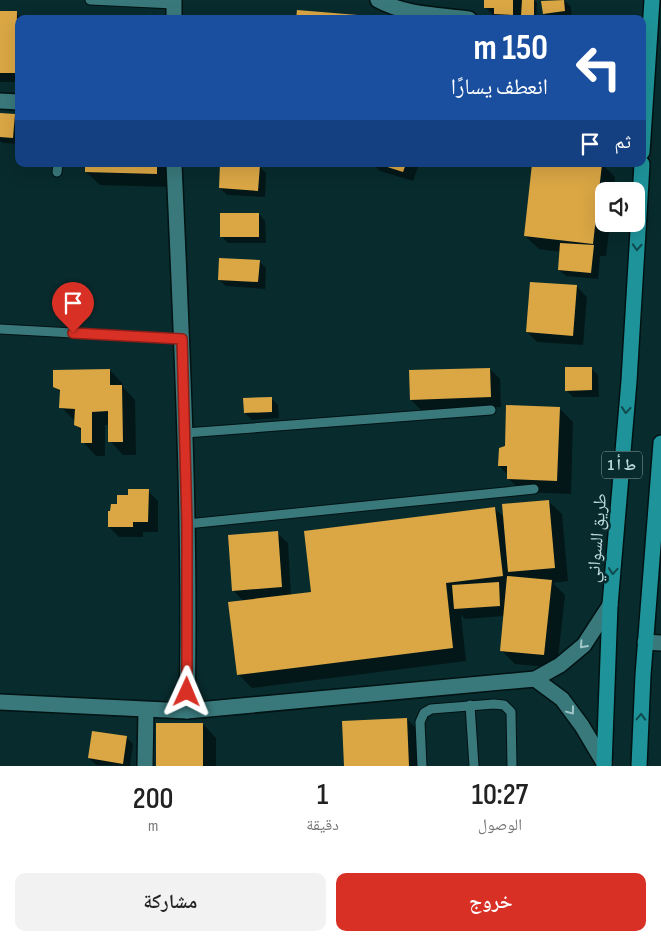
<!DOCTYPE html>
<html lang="ar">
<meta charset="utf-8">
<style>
:root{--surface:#fff;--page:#f2f2f2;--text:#222;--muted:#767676;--accent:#d93025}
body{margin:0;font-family:"Sofia Sans Condensed","Noto Naskh Arabic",sans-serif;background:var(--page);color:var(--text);direction:rtl;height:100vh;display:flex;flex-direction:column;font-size:19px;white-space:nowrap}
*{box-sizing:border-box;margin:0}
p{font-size:16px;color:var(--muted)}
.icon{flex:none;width:28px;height:28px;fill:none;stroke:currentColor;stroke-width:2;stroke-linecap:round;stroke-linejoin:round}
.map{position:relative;height:766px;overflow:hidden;direction:ltr}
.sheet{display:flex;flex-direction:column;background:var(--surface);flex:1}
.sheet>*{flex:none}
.hud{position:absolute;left:15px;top:15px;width:631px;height:152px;border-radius:10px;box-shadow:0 5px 20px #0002;direction:rtl;background:#1a4fa0;color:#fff;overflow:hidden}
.tools{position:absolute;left:595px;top:182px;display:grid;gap:10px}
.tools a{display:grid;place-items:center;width:50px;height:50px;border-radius:10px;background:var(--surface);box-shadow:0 5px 20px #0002;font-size:25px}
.pin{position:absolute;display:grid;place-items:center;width:42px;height:42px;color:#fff;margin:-51px -21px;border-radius:50% 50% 50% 0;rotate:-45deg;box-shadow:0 0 5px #0007}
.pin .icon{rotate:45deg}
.me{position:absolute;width:55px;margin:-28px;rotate:1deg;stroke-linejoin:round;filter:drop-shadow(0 0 4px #0008)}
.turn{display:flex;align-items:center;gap:18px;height:105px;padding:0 15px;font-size:22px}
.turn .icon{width:65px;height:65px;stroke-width:2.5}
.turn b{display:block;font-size:35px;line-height:42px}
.then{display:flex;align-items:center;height:48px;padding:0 15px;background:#0003;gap:10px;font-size:19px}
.eta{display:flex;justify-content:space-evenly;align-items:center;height:85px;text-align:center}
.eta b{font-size:30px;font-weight:600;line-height:35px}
.button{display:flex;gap:10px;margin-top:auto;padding:10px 15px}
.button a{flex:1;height:58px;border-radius:10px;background:var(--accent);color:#fff;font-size:20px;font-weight:600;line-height:58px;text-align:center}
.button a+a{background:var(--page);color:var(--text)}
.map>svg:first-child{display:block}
</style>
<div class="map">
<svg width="661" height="766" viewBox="0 0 661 766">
<rect width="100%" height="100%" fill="#082b2d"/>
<!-- shadow -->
<g fill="#0007">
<polygon points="486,0 534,0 537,3 536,19 526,19 523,16 523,19 496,18 485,7"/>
<polygon points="564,0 571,7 572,18 549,19 544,13 543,2"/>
<polygon points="0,12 16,13 22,19 19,19 19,82 0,82"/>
<polygon points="0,114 15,115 19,119 19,144 3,143 0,141"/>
<polygon points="87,164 171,164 170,187 100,185 86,172"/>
<polygon points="373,164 419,164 413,181 380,171"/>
<polygon points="533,164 602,164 615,177 613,191 604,191 604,224 610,224 606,256 600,256 598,279 566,276 559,270 561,252 539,249 525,236"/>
<polygon points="259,166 266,173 265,197 227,195 220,188"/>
<polygon points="259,214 265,221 266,243 228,243 221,236"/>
<polygon points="259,261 266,268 265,289 226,286 219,280"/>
<polygon points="576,286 587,297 583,345 537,342 527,332"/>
<polygon points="591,368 598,375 599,397 573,397 567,391"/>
<polygon points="490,369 500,379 501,407 421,410 411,400"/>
<polygon points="110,370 123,384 123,387 135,400 136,455 123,455 110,441 109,425 105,425 105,456 96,456 83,442 83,432 75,425 75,421 61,407 61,393 55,387"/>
<polygon points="271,398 278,405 279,418 252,420 245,413 245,399"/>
<polygon points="560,409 573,422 571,494 522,492 508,478 508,475 499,466 506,447"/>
<polygon points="148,491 158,501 158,532 143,532 143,537 119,537 109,527 118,505 129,497"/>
<polygon points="548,501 562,514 568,581 553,583 565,595 557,668 515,664 501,650 504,616 465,619 461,615 466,661 252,688 238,674 244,602 233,590 277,533 288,543 291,596 313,593 495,509 505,518"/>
<polygon points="407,719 420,732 422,766 345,766"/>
<polygon points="203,724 216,738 216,766 158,766"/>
<polygon points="126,737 133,744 130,766 96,765 89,758"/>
</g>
<!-- building -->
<g fill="#dba745">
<polygon points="484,0 513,0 513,15 494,14 494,8 484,8"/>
<polygon points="522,0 534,0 534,16 521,16"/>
<polygon points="564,0 565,11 543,14 541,1"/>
<polygon points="297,10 382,17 382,19 296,19"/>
<polygon points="0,11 17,11 16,73 0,73"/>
<polygon points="0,113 15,114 13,138 0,137"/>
<polygon points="85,164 157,164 157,174 85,172"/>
<polygon points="220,164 260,165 258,191 219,188"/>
<polygon points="378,164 406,164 403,172"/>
<polygon points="532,164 602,164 593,244 524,236"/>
<rect x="220" y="213" width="39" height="24"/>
<polygon points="560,243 594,245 591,273 558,270"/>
<polygon points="219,258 260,260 258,282 218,280"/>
<polygon points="530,282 577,285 573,336 526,332"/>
<polygon points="565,367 592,367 592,390 565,391"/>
<polygon points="490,368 491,397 410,400 409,370"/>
<polygon points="110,369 110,385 122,385 123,442 108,442 108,411 92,412 92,443 81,443 81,428 74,425 75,409 59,408 60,390 53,387 53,370"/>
<polygon points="272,397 272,412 244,413 243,398"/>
<polygon points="506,405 560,407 557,481 507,479 507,466 498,466 499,448 505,446"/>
<polygon points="128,489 149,489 148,522 133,522 133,527 108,527 108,511 110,511 111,504 117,504 117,495 128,495"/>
<polygon points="549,500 555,568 508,572 502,504"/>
<polygon points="495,507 503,576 446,583 453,648 237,675 228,602 311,592 304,531"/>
<polygon points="278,531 282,587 232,591 228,535"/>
<polygon points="507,576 552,580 544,655 500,651"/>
<polygon points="499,582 500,606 454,609 452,585"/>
<polygon points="407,718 409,766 344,766 342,721"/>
<rect x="156" y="723" width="47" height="43"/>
<polygon points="92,731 127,736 123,764 88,758"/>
</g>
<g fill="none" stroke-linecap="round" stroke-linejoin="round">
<defs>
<g id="lane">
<polyline points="90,0 174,4"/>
<polyline points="57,172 58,164"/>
<polyline points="0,329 182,339"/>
<polyline points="185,433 491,410"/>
<polyline points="187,524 534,489"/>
<polyline points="470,705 474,766"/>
<polyline points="422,766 420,722 424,713 431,709 494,704 504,705 511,712 512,766"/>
</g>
<g id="street">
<path d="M 378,0 C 405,15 439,15 469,19"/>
<polyline points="174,19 174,0"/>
<polyline points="0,101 19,102"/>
<path d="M 174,164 C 182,346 191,528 187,711"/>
<polyline points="645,642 661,643"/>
<polyline points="535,679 562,699 582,726 604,763"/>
<polyline points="0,702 187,711 535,679 560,665 584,645 610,605"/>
<polyline points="145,766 146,710"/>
</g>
<g id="highway">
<polyline points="642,152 652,0"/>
<polyline points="604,766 610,605 629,381 642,164"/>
<polyline points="639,766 643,675 661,443"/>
</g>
</defs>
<!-- lane casing -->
<use href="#lane" stroke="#011213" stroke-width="11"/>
<!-- street casing -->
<use href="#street" stroke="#011213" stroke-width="18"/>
<!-- highway casing -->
<use href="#highway" stroke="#011213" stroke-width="18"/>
<!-- lane -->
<use href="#lane" stroke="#39797c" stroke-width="9"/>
<!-- street -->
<use href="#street" stroke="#39797c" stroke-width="15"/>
<!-- highway -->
<use href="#highway" stroke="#1e949a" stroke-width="15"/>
</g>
<!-- one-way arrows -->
<defs><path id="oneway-chevron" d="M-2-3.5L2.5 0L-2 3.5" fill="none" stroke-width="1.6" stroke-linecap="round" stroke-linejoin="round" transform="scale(1.25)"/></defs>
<g stroke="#0f4a4e">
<use href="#oneway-chevron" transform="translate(637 247) rotate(93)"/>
<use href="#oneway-chevron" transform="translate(626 410) rotate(95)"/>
<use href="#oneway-chevron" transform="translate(613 571) rotate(95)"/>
<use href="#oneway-chevron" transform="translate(641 717) rotate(-88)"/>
</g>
<g stroke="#a1c6c8">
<use href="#oneway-chevron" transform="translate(583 645) rotate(132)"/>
<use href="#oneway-chevron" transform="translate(571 711) rotate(53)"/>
</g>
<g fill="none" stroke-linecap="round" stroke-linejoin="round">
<defs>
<polyline id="route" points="73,333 182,339 187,524 187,692"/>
</defs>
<!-- route casing -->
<use href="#route" stroke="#8d1f18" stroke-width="12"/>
<!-- route -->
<use href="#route" stroke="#d93025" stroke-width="9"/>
</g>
<g text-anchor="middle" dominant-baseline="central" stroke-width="5" stroke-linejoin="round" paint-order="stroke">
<!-- shield labels -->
<rect fill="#082b2d" stroke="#85a5a7" stroke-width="1" x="602" y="451.5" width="40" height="27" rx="4"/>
<g font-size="16" font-weight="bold" fill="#bbd9db">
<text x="622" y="465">ط أ 1</text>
</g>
<!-- street labels -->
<g font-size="18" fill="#bbd9db" stroke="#082b2d">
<text transform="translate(597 538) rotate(-85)">طريق السواني</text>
</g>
</g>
</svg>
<div class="tools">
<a><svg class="icon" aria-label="sound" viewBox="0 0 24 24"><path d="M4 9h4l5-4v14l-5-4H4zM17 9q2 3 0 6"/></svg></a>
</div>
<div class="pin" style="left:73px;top:333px;background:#d93025"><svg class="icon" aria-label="arrive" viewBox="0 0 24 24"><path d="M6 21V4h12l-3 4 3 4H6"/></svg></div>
<svg class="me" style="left:187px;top:692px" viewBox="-20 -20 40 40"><path d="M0-17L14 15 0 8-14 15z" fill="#d93025" stroke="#fff" stroke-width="4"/></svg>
<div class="hud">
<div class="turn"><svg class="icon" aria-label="left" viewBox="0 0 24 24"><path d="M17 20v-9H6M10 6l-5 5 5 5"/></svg><div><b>150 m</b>انعطف يسارًا</div></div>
<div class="then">ثم<svg class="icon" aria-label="arrive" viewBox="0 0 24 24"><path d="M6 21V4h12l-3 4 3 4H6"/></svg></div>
</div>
</div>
<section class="sheet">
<div class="eta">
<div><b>10:27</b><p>الوصول</p></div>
<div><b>1</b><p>دقيقة</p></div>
<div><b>200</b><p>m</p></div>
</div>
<div class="button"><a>خروج</a><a>مشاركة</a></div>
</section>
